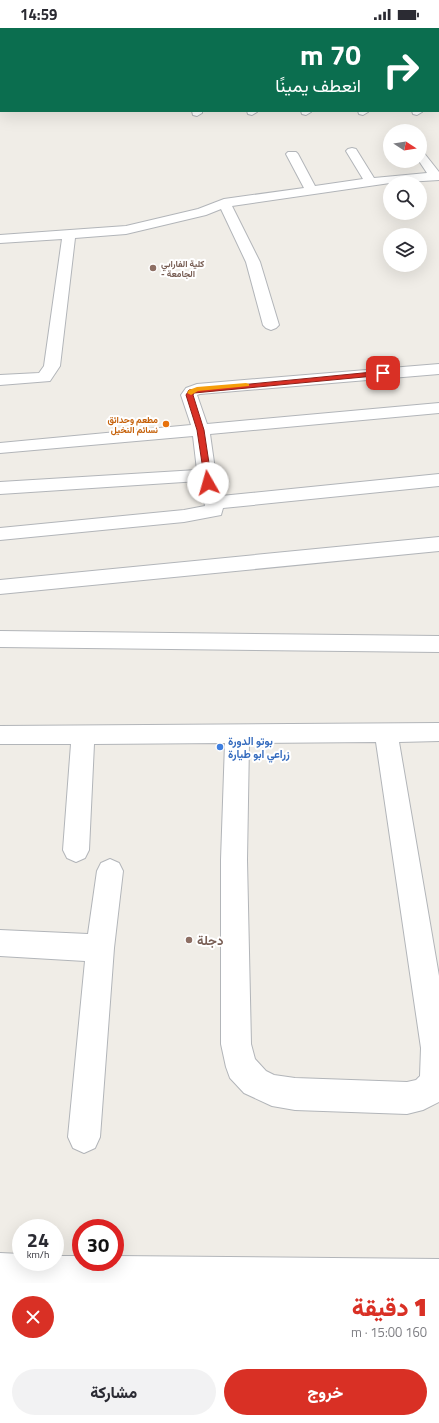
<!DOCTYPE html>
<html lang="ar">
<meta charset="utf-8">
<style>
:root{--surface:#fff;--page:#f2f2f3;--text:#2b2b33;--muted:#7c7c81;--accent:#d93025}
body{margin:0;font-family:"Titillium Web",Vazirmatn,sans-serif;background:var(--page);color:var(--text);direction:rtl;height:100vh;display:flex;flex-direction:column;font-size:15px;white-space:nowrap}
*{box-sizing:border-box;margin:0}
p{font-size:13px;color:var(--muted)}
.icon{flex:none;width:22px;height:22px;fill:none;stroke:currentColor;stroke-width:2;stroke-linecap:round;stroke-linejoin:round}
.map{position:relative;height:1255px;overflow:hidden;direction:ltr}
.details{display:flex;flex-direction:column;background:var(--surface);flex:1}
.details>*{flex:none}
.top-card{position:absolute;left:0px;top:0px;width:439px;height:84px;box-shadow:0 4px 16px #0002;direction:rtl;background:#0b6e4f;color:#fff;overflow:hidden}
.needle{width:26px;rotate:102deg}
.tools{position:absolute;left:383px;top:96px;display:grid;gap:8px}
.tools a{display:grid;place-items:center;width:44px;height:44px;border-radius:50%;background:var(--surface);box-shadow:0 4px 16px #0002;font-size:20px}
.speed{position:absolute;left:12px;top:1191px;display:flex;gap:8px;font-size:20px;font-weight:700;text-align:center}
.speed>*{display:grid;place-content:center;width:52px;height:52px;border-radius:50%;background:var(--surface);box-shadow:0 4px 16px #0002;line-height:1}
.speed small{font-size:10px;font-weight:400}
.speed .limit{border:6px solid #d22;background:#fff;color:#111}
.pin{position:absolute;display:grid;place-items:center;width:34px;height:34px;color:#fff;margin:-17px;border-radius:8px;box-shadow:0 2px 6px #0006}
.me{position:absolute;width:44px;margin:-22px;rotate:353deg;stroke-linejoin:round;filter:drop-shadow(0 0 3px #0008)}
.turn{display:flex;align-items:center;gap:14px;height:84px;padding:0 12px;font-size:18px}
.turn .icon{width:52px;height:52px;stroke-width:2.5}
.turn b{display:block;font-size:28px;line-height:34px}
.round{display:grid;place-items:center;flex:none;width:42px;height:42px;border-radius:21px;background:var(--page)}
.head{display:flex;align-items:center;justify-content:space-between;height:68px;padding:0 12px}
h1{font-size:24px;font-weight:800;line-height:30px;color:var(--accent)}
.button{display:flex;gap:8px;margin-top:auto;padding:8px 12px}
.button a{flex:1;height:46px;border-radius:24px;background:var(--accent);color:#fff;font-size:16px;font-weight:800;line-height:46px;text-align:center}
.button a+a{background:var(--page);color:var(--text)}
.status{display:flex;justify-content:space-between;align-items:center;height:28px;padding:0 20px;background:var(--surface);direction:ltr}
.status svg{height:11px;fill:currentColor}
.map>svg:first-child{display:block}
</style>
<div class="status"><b>14:59</b><svg viewBox="0 0 49 12"><path d="M0 12V9h3v3zM5 12V6h3v6zM10 12V3h3v9zM15 12V0h3v12zM26 1h20v11H26zM47 4h2v5h-2z"/></svg></div>
<div class="map">
<svg width="439" height="1255" viewBox="0 0 439 1255">
<rect width="100%" height="100%" fill="#f0ede7"/>
<g fill="none" stroke-linecap="round" stroke-linejoin="round">
<defs>
<g id="street">
<rect x="425" y="0" width="9" height="1"/>
<rect x="438" y="56" width="1" height="6"/>
<rect x="0" y="67" width="1" height="6"/>
<polygon points="192,83 202,83 202,85 197,88 193,87"/>
<polygon points="247,83 257,83 257,84 252,87 248,86"/>
<polygon points="301,83 311,83 311,84 306,87 302,86"/>
<polygon points="358,83 368,83 368,84 363,87 359,86"/>
<polygon points="412,83 422,83 422,84 417,87 413,86"/>
<polygon points="352,120 356,121 374,150 427,145 419,133 420,133 420,124 424,125 439,144 439,152 390,155 232,178 260,234 279,297 276,300 271,302 266,300 263,297 246,234 221,181 206,187 126,206 75,210 60,338 50,353 0,357 0,347 39,345 44,338 62,211 0,215 0,207 126,198 198,181 224,171 304,160 286,126 288,124 296,124 298,126 315,158 363,151 346,123 348,121"/>
<path d="M 439,336 L 439,346 L 200,366 L 197,367 L 207,396 L 439,375 L 439,385 L 210,406 L 218,463 L 221,468 L 439,446 L 439,458 L 223,480 L 221,487 L 184,494 L 0,512 L 0,500 L 184,482 L 205,478 C 204,470 200,462 199,453 L 0,466 L 0,454 L 197,442 L 193,408 L 0,425 L 0,415 L 191,397 L 181,367 L 186,360 L 197,356 Z"/>
<polygon points="439,509 439,523 0,566 0,552"/>
<polygon points="0,603 439,608 439,624 0,619"/>
<path d="M 439,695 L 439,713 L 399,714 L 439,948 L 439,1074 L 423,1082 L 407,1086 L 295,1082 L 272,1078 L 244,1065 L 230,1050 L 226,1039 L 221,1016 L 221,832 L 225,715 L 94,716 L 89,822 L 85,830 L 76,834 L 67,830 L 63,822 L 71,716 L 0,716 L 0,698 ZM 376,714 L 421,1020 L 420,1048 L 416,1052 L 407,1054 L 295,1050 L 274,1047 L 266,1043 L 255,1031 L 251,1016 L 247,832 L 249,715 Z"/>
<polygon points="110,831 119,835 123,843 114,920 100,1109 95,1120 84,1125 73,1120 68,1109 85,933 0,928 0,902 88,906 97,843 101,835"/>
<polygon points="0,1225 21,1226 21,1234 55,1234 55,1228 81,1228 81,1234 115,1234 115,1228 439,1231 439,1255 0,1255"/>
</g>
<polygon id="secondary" points="1,12 1,20 0,21 0,13"/>
</defs>
<!-- street casing -->
<use href="#street" stroke="#b2b5b9" stroke-width="2"/>
<!-- secondary casing -->
<use href="#secondary" stroke="#b3b7bb" stroke-width="2"/>
<!-- street -->
<use href="#street" fill="#fff" fill-rule="evenodd"/>
<!-- secondary -->
<use href="#secondary" fill="#fff" fill-rule="evenodd"/>
</g>
<!-- route -->
<polygon fill="#d93025" stroke="#8d1f18" points="383,343 386,345 385,347 194,365 193,367 204,402 212,455 208,457 205,455 197,402 186,367 189,362"/>
<!-- slow -->
<polygon fill="#f59e0b" points="246,355 249,356 249,358 198,363 191,367 187,365 189,362 197,359"/>
<!-- markers -->
<g fill="#8d6e63" stroke="#fff" stroke-width="1.5">
<circle cx="153" cy="240" r="4"/>
<circle cx="189" cy="912" r="4"/>
</g>
<circle fill="#e8710a" stroke="#fff" stroke-width="1.5" cx="166" cy="396" r="4"/>
<circle fill="#3f7fe0" stroke="#fff" stroke-width="1.5" cx="220" cy="719" r="4"/>
<g text-anchor="middle" dominant-baseline="central" stroke-width="4" stroke-linejoin="round" paint-order="stroke">
<!-- far-education labels -->
<g font-size="9" font-weight="bold" fill="#785e54" stroke="#fff" text-anchor="start">
<text x="161" y="235">كلية الفارابي<tspan x="161" dy="10">- الجامعة</tspan></text>
</g>
<!-- far-food labels -->
<g font-size="9" font-weight="bold" fill="#c56008" stroke="#fff" text-anchor="end">
<text x="158" y="391">مطعم وحدائق<tspan x="158" dy="10">نسائم النخيل</tspan></text>
</g>
<!-- shop labels -->
<g font-size="11" font-weight="bold" fill="#366cbe" stroke="#fff" text-anchor="start">
<text x="228" y="713">بوتو الدورة<tspan x="228" dy="13">زراعي ابو طيارة</tspan></text>
</g>
<!-- near-education labels -->
<g font-size="13" font-weight="bold" fill="#785e54" stroke="#fff" text-anchor="start">
<text x="197" y="912">دجلة</text>
</g>
</g>
</svg>
<div class="tools">
<a><svg class="needle" viewBox="-14 -14 28 28"><path d="M0-13l5 13h-10z" fill="#e53935"/><path d="M0 13l5-13h-10z" fill="#7c7c81"/></svg></a>
<a><svg class="icon" aria-label="search" viewBox="0 0 24 24"><circle cx="10" cy="10" r="6"/><path d="M15 15l6 6"/></svg></a>
<a><svg class="icon" aria-label="layers" viewBox="0 0 24 24"><path d="M12 4l9 5-9 5-9-5zM3 14l9 5 9-5"/></svg></a>
</div>
<div class="speed"><div>24<small>km/h</small></div><div class="limit">30</div></div>
<div class="pin" style="left:383px;top:345px;background:#d93025"><svg class="icon" aria-label="arrive" viewBox="0 0 24 24"><path d="M6 21V4h12l-3 4 3 4H6"/></svg></div>
<svg class="me" style="left:208px;top:455px" viewBox="-20 -20 40 40"><circle r="19" fill="#fff"/><path d="M0-13L10 11 0 6-10 11z" fill="#d93025"/></svg>
<div class="top-card">
<div class="turn"><svg class="icon" aria-label="right" viewBox="0 0 24 24"><path d="M7 20v-9h11M14 6l5 5-5 5"/></svg><div><b>70 m</b>انعطف يمينًا</div></div>
</div>
</div>
<section class="details">
<div class="head"><div><h1>1 دقيقة</h1><p>160 m · 15:00</p></div><a class="round" style="background:#d93025;color:#fff"><svg class="icon" aria-label="close" viewBox="0 0 24 24"><path d="M6 6l12 12M18 6L6 18"/></svg></a></div>
<div class="button"><a>خروج</a><a>مشاركة</a></div>
</section>
